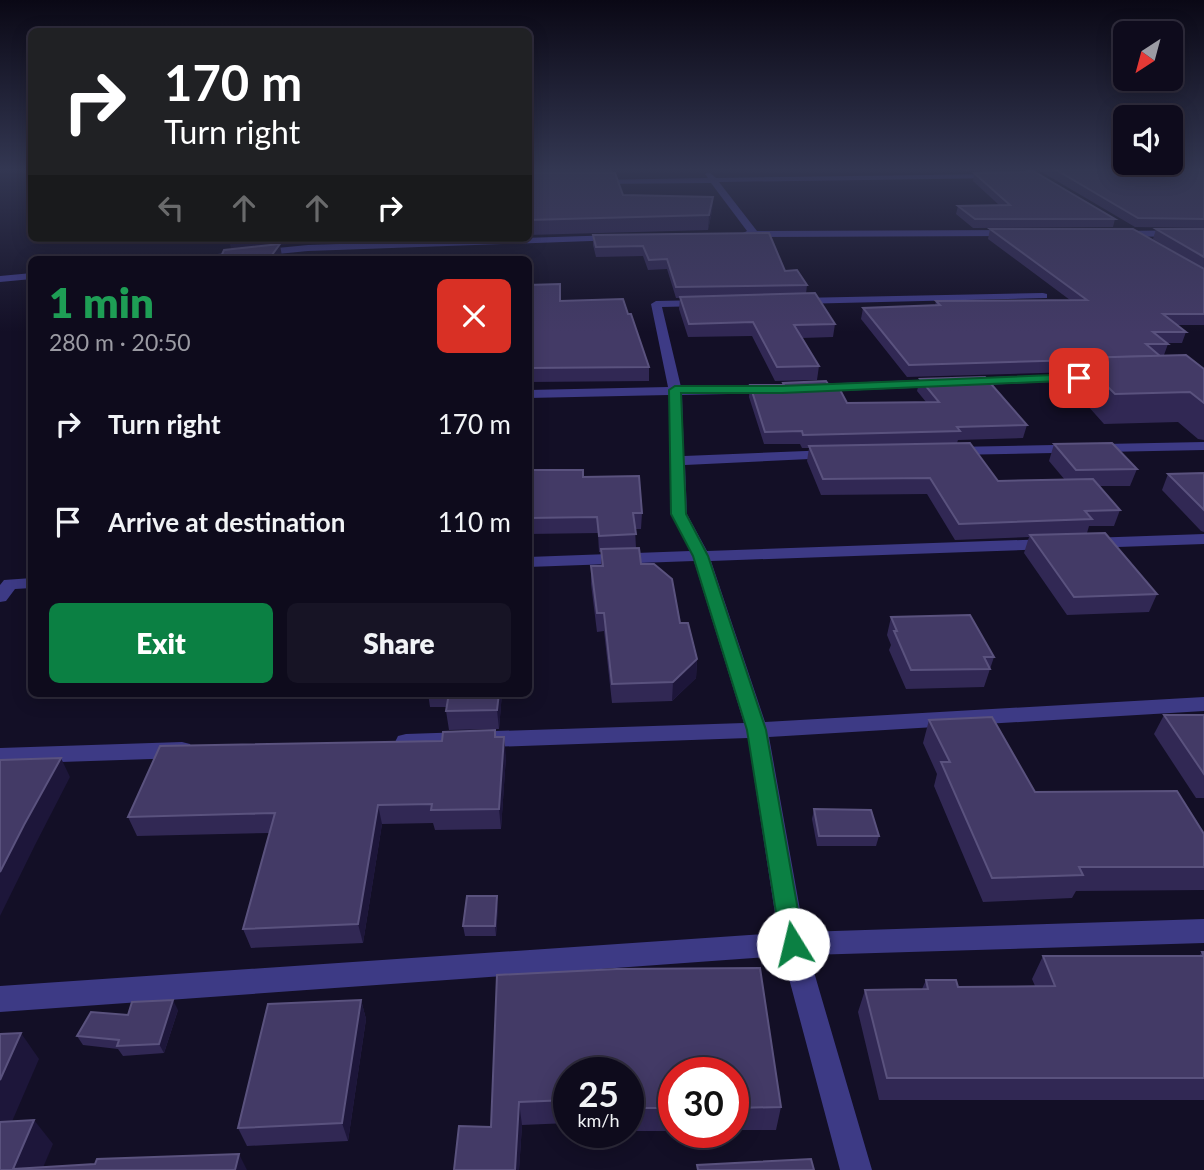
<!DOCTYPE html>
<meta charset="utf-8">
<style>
:root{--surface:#0e0b1c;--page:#171425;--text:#f1f3f6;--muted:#9b9ba3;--line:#2e2b3b;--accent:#0b8043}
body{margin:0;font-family:Lato,sans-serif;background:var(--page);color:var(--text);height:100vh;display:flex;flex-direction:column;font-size:26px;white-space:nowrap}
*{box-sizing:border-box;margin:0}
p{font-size:23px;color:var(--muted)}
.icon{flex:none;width:38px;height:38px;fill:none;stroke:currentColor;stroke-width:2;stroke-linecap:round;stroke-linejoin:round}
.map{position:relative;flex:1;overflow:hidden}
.side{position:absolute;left:28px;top:256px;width:504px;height:441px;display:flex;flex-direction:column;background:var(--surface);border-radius:10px;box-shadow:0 4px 18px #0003,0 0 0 2px var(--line)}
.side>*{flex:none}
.banner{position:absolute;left:28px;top:28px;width:504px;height:214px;border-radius:10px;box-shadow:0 4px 18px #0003,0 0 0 2px var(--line);background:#202124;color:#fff;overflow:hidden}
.needle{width:46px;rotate:216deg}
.buttons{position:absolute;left:1113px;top:21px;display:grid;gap:14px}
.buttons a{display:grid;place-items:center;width:70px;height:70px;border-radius:10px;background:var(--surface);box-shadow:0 4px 18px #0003,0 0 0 2px var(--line);font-size:35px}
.speed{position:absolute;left:553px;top:1057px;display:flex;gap:14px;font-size:35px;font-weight:700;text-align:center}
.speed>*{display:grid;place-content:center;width:91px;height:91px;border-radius:50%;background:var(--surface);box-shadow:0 4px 18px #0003,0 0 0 2px var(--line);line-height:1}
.speed small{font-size:18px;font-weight:400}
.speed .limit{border:10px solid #d22;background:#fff;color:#111}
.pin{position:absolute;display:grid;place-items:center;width:60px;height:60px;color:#fff;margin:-30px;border-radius:14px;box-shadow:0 4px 10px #0006}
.me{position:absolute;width:77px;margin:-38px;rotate:351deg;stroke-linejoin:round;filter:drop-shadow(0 0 5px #0008)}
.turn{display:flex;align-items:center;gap:24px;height:147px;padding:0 21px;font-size:32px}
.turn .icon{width:91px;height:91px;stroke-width:2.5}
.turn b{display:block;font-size:49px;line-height:60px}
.lanes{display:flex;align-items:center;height:66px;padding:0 21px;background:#0003;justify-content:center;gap:35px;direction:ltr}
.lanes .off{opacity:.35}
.round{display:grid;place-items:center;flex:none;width:74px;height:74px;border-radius:10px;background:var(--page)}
.overview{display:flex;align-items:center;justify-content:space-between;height:119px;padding:0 21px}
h1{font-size:42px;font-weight:800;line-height:52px;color:#1e9e55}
.primary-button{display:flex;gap:14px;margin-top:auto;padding:14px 21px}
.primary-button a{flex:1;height:80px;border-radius:10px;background:var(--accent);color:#fff;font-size:28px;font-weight:800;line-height:80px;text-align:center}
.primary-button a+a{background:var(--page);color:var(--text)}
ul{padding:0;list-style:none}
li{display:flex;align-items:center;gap:21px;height:98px;padding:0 21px}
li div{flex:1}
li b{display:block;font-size:26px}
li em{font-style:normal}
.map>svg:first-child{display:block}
</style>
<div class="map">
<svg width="1204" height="1170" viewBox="0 0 1204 1170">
<rect width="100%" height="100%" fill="#130f26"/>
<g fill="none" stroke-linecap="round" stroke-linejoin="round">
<!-- street -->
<g fill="#3d3a85" fill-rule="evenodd">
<polygon points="1022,168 1031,168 1055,184 1048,186"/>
<polygon points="709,172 716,178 998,174 1001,178 719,182 757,231 1012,230 1016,233 1012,236 746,237 741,234 747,231 711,183 595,184 591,182 595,180 708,178 705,174"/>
<polygon points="1204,230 1204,236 1120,237 1115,234 1120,231"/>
<polygon points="616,235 621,238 619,240 308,251 226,259 192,259 197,256 308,245"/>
<polygon points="32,273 32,279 0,282 0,276"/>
<polygon points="1043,293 1047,294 1047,298 798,304 793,301 798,298"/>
<polygon points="656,301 703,300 708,303 703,306 662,307 681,387 774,385 780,389 774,393 682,395 684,456 831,450 838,454 831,458 685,465 687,514 707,551 1050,539 1058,544 1050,549 711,561 765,722 1204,697 1204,711 769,737 804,932 1204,919 1204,943 809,955 872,1170 840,1170 783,956 0,1012 0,986 778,933 748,738 406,750 398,748 395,742 398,736 406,734 744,723 694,561 528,567 528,557 690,551 671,514 669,395 528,398 528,390 668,387 651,304"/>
<polygon points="1096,373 1102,377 1100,380 816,392 810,388 816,384"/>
<polygon points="1204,442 1204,450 953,455 946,451 953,447"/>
<polygon points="1204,534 1204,544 1089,548 1081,543 1089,538"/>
<polygon points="32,578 32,588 15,589 6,601 0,602 0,585 4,580"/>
<polygon points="182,742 190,744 193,750 190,756 182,758 0,764 0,748"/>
</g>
</g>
<!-- wall -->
<g fill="#312854">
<polygon points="528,168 612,168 612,173 623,195 713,197 712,211 708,230 528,235"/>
<polygon points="960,168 1023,168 1022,170 963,171"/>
<polygon points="1034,168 1204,168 1204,228 1135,227 1040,171"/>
<polygon points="974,173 1115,219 1113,227 973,228 956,214 958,206 999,205 973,181"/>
<polygon points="990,229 1204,269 1204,325 1177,325 1186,332 1182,343 1167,343 1168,344 1164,355 1204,369 1204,440 1198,439 1178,422 1104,424 1070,386 1075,372 907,377 861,319 863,308 935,306 936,301 1070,300 988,239"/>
<polygon points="1156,229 1204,229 1204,269 1153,239"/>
<polygon points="593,235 785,271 807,285 806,294 835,324 833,337 802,338 819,366 817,380 775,381 752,336 688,337 679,309 680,298 676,298 667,269 648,270 643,256 596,257 593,245"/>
<polygon points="528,285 560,301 628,314 649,367 649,381 528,382"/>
<polygon points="920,379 1027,425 1023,438 958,440 957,443 998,481 1065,480 1049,461 1054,444 1137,469 1130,486 1099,486 1120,510 1114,526 1089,526 1087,533 1157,594 1149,612 1067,615 1024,553 1029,537 955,540 927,494 821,495 807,461 809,448 802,448 800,444 764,444 749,397 750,385 783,385 783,383 828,384 847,403 926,402 917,391"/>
<polygon points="528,470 583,477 642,513 641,529 635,529 636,548 641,564 680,623 697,659 696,678 672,701 612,703 604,631 597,632 591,584 591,566 601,566 601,552 599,552 598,533 528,534"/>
<polygon points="1204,473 1204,532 1201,531 1162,490 1168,474"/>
<polygon points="891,617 994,657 984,687 906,689 889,650 891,645 887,635"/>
<polygon points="428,693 502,693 499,729 449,730 446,711 447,707 430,707"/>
<polygon points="1164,715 1204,715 1204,798 1196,798 1154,734"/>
<polygon points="929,720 1035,792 1204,834 1204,890 1076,891 1072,898 983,902 934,786 937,774 923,743"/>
<polygon points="495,730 496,737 506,756 501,829 435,830 433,823 382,824 363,943 251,948 243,929 270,833 137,836 128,817 442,741"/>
<polygon points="814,809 879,836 876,846 817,846 812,819"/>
<polygon points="498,906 496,936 465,936 463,926"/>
<polygon points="1202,952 1204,952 1204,1100 879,1100 858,1012 865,990 922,989 926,980 958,987 1035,986 1032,979 1043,956 1199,956"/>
<polygon points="760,968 781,1107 776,1130 733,1130 733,1073 674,1073 674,1131 628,1131 628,1073 569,1073 569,1123 522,1125 519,1170 454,1170 459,1126 491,1127 497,975 617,969"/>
<polygon points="361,1000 366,1019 348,1141 247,1146 238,1128"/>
<polygon points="178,1010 164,1053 123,1056 118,1049 83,1045 77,1036 128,1015"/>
</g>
<!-- shaded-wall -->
<g fill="#1d163a">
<polygon points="713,197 712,211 708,230 709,215"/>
<polygon points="229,238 299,238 291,244 280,245 282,256 280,259 269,259 231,250"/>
<polygon points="697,659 696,678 672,701 673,682"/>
<polygon points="499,693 502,693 499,729 497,710"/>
<polygon points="504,737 506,756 501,829 499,809"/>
<polygon points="61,758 70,777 35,845 0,916 0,872"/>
<polygon points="378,805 382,824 363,943 358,924"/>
<polygon points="497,896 498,906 496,936 495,926"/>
<polygon points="173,1000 178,1010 164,1053 159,1044"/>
<polygon points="361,1000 366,1019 348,1141 342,1123"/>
<polygon points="21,1033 39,1059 1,1147 0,1146 0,1080"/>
<polygon points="519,1102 522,1125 519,1170 515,1170"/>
<polygon points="34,1120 53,1144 42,1170 13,1169"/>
<polygon points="239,1154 247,1170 235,1170"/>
</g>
<!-- building -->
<g fill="#433a66" stroke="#5a527e" stroke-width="2">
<polygon points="1053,168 1204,168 1204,219 1138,218"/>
<polygon points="1035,172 1115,219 975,219 958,206 1010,205 974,173"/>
<polygon points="528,173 615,173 623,195 713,197 709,215 528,220"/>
<polygon points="990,229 1133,229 1204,269 1204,314 1163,314 1186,332 1153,332 1168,344 1146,344 1160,356 1079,358 1079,360 909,365 863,308 940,305 936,301 1087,300"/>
<polygon points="1156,229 1204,229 1204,257"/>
<polygon points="769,233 785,271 797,270 807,285 676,287 667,259 649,260 643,246 596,247 593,235"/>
<polygon points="280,244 269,259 220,259 224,250"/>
<polygon points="560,284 560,301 623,299 628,314 631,314 649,367 528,368 528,285"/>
<polygon points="815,293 835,324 794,325 819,366 777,367 753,322 689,324 680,297"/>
<polygon points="1186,355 1204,369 1204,403 1190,392 1115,394 1079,358"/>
<polygon points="985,377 1027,425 957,427 960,431 803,435 802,431 765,432 750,385 784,385 783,383 826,381 828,384 837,384 847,403 939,402 920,379"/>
<polygon points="970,443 998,481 1093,479 1120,510 1085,511 1092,519 959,524 930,478 823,479 809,446"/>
<polygon points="1112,443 1137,469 1076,470 1054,444"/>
<polygon points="528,470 583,470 583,477 639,476 642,513 633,513 636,534 599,536 597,517 528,518"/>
<polygon points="1204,473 1204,510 1168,474"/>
<polygon points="1105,533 1157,594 1074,597 1030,535"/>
<polygon points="639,548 641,564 654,564 672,579 680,623 688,623 697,659 673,682 612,684 604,613 597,613 591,566 603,566 601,549"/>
<polygon points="970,615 994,657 984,657 990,669 911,670 894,631 897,631 891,617"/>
<polygon points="449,693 499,693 497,710 446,711"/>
<polygon points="1164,715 1204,715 1204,774"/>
<polygon points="992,717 1035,792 1177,791 1204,834 1204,867 1079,867 1083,875 992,878 941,762 950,762 929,720"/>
<polygon points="495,730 495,737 504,737 499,809 431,810 432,804 378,805 358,924 243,929 275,813 128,817 160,746 442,741 443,732"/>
<polygon points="61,758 24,825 0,872 0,760"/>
<polygon points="814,809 871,810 879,836 819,836"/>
<polygon points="467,896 497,896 495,926 463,926"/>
<polygon points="1202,952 1204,952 1204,1078 887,1078 865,990 928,989 926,980 956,980 958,987 1055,986 1043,956 1204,956"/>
<polygon points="760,968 781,1107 733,1108 733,1073 674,1073 674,1108 628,1108 628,1073 569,1073 569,1100 519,1102 515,1170 454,1170 459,1126 491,1127 497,975 617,969"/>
<polygon points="173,1000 159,1044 117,1046 119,1040 77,1036 91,1012 128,1015 132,1002"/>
<polygon points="361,1000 342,1123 238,1128 268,1004"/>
<polygon points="21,1033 0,1080 0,1034"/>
<polygon points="34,1120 13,1169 95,1164 97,1159 239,1154 235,1170 0,1170 0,1122"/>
<polygon points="811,1159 814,1170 698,1170 697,1165"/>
</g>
<!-- sky -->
<linearGradient id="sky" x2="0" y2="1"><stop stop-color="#0a0815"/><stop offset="0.51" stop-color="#333752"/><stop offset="1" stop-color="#333752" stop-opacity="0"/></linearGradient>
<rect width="1204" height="332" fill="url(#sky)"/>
<!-- route -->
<polygon fill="#0b8043" stroke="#07532c" stroke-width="2" points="1079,374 1083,375 1083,380 782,393 681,393 686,514 708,556 766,730 804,944 801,951 793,955 784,951 781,944 747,730 693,556 671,514 669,390 675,386 782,386"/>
</svg>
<div class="buttons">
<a><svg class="needle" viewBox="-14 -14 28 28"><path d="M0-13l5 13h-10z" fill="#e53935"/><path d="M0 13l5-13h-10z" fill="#9b9ba3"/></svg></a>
<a><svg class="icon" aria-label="sound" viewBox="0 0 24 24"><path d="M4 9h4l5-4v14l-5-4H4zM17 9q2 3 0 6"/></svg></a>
</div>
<div class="speed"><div>25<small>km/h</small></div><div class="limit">30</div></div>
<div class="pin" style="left:1079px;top:378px;background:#d93025"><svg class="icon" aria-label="arrive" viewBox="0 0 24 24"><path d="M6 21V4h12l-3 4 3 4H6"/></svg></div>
<svg class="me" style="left:793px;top:944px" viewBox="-20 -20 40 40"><circle r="19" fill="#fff"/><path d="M0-13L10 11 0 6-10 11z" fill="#0b8043"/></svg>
<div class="banner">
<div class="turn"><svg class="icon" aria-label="right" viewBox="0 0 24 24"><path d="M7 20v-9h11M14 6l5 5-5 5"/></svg><div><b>170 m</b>Turn right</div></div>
<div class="lanes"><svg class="icon off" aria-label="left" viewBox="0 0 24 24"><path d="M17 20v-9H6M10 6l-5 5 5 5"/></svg><svg class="icon off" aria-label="ahead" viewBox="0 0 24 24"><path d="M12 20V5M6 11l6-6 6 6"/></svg><svg class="icon off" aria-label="ahead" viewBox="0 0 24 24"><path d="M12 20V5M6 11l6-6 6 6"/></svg><svg class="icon" aria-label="right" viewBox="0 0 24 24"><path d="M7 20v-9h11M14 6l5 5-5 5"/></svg></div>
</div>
<section class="side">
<div class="overview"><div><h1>1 min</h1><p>280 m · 20:50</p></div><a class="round" style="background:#d93025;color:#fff"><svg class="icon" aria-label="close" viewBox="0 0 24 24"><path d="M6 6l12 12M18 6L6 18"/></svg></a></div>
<ul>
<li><svg class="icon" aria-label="right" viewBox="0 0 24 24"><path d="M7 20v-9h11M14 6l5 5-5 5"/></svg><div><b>Turn right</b></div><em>170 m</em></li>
<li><svg class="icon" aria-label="arrive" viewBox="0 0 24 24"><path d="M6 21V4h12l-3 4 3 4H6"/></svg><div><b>Arrive at destination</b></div><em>110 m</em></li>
</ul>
<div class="primary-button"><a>Exit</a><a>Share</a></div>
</section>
</div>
